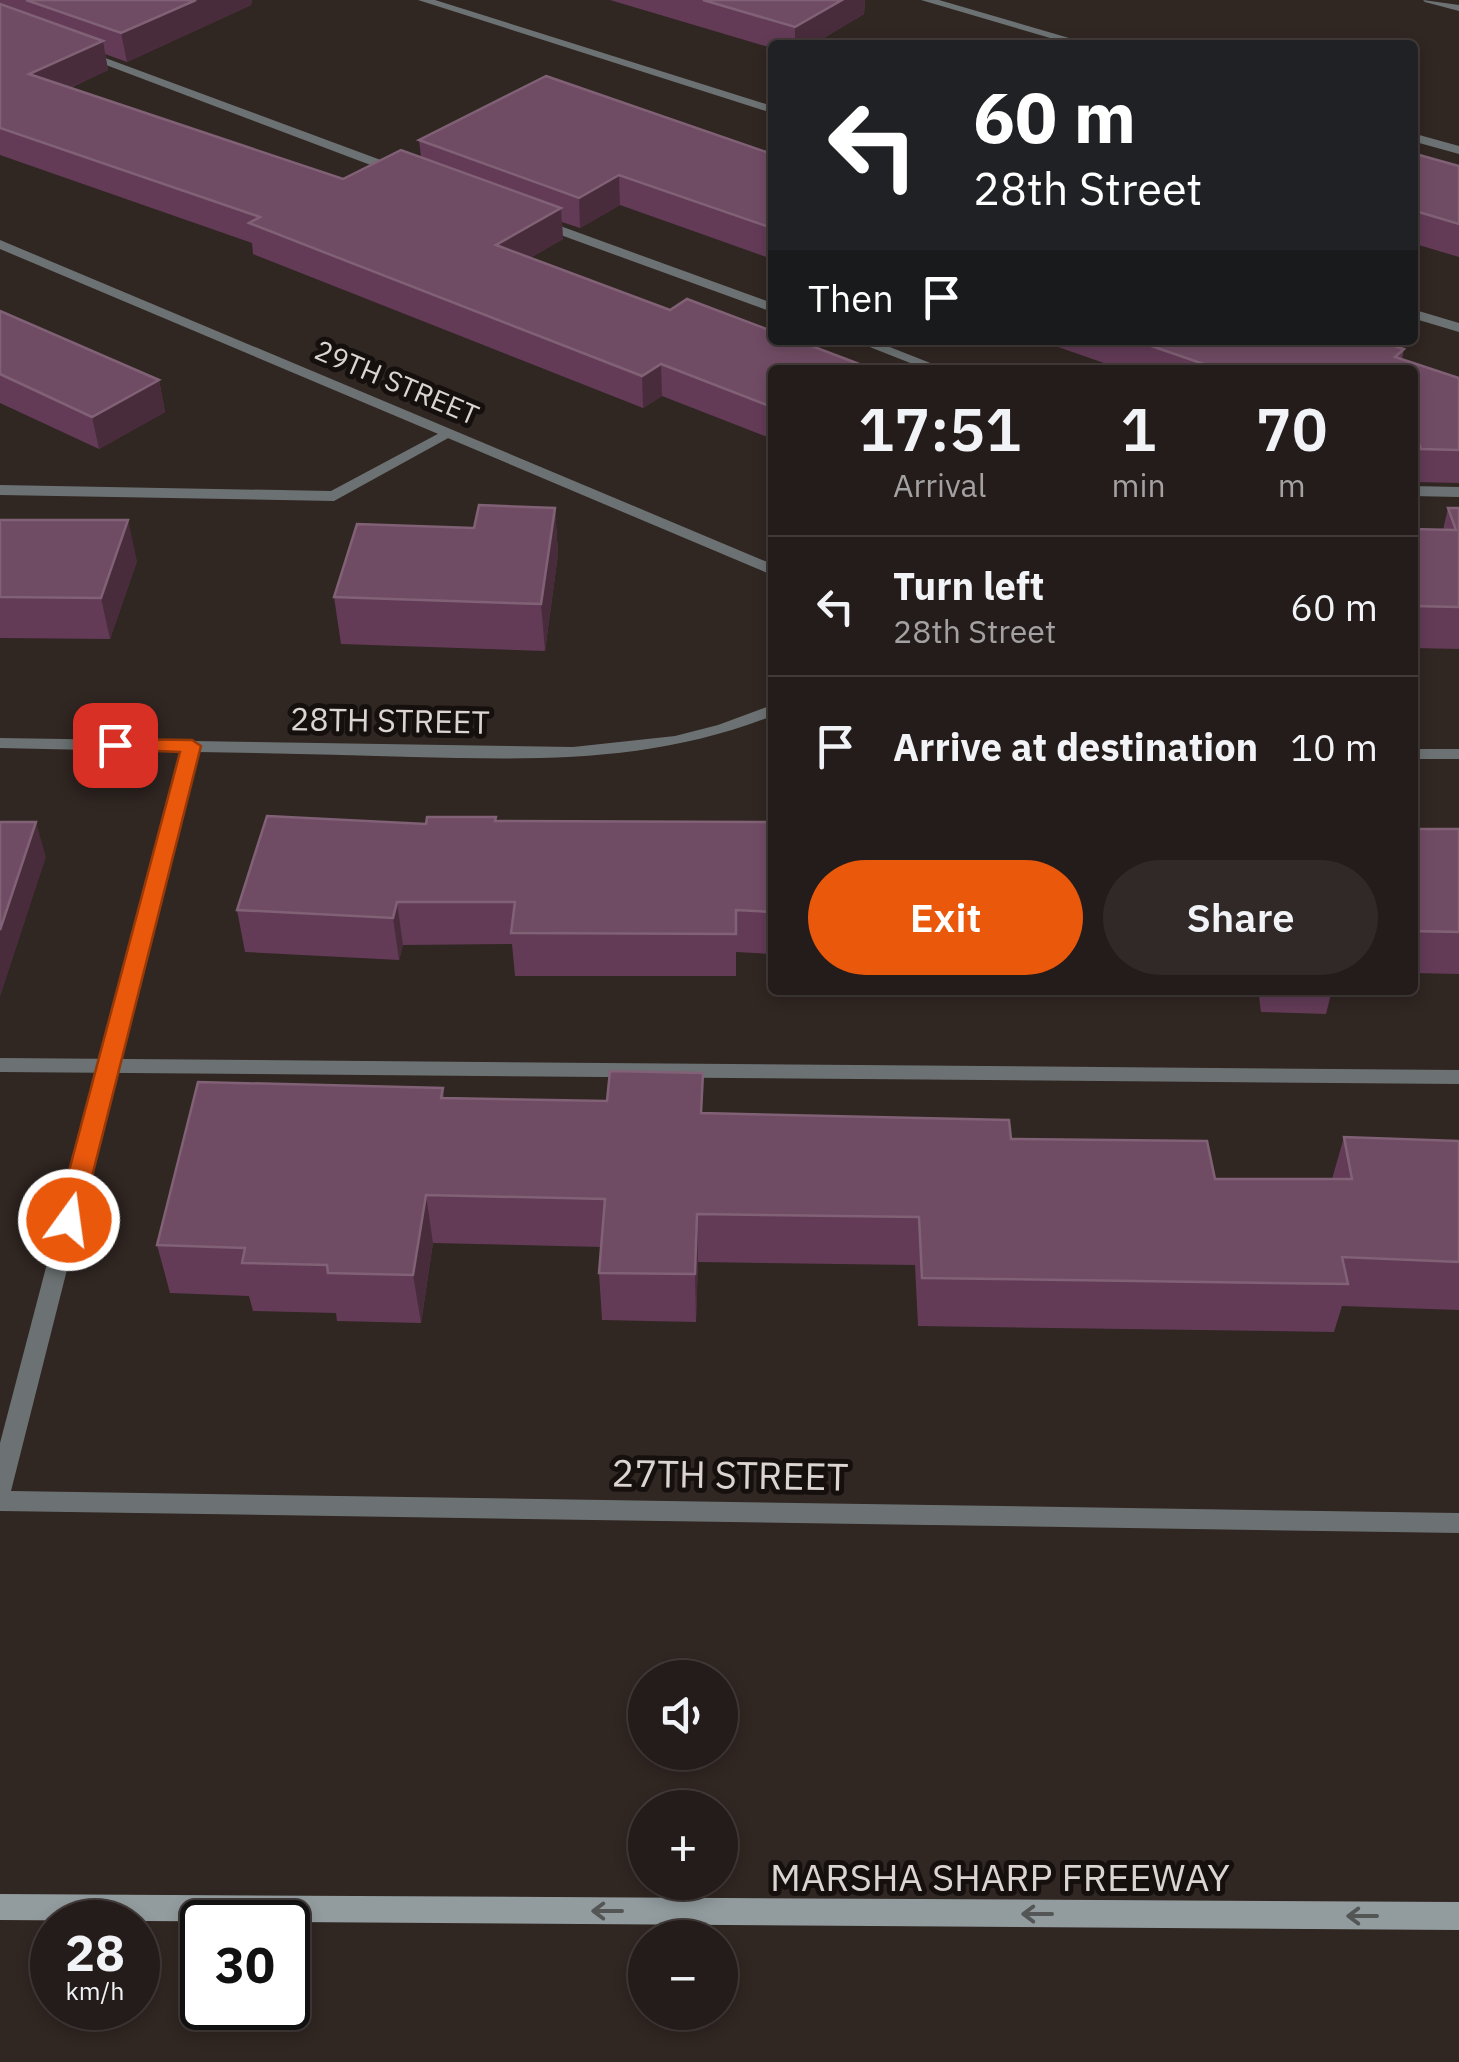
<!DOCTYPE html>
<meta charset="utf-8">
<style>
:root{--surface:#241c1a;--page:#302927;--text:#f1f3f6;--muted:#a3a1a2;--line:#413a39;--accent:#ea580c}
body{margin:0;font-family:"IBM Plex Sans",sans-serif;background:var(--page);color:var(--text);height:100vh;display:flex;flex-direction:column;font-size:38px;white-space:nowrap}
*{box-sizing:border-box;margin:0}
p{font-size:32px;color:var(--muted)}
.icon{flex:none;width:55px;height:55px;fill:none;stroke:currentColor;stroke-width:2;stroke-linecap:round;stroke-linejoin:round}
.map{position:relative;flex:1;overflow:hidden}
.details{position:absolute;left:768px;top:365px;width:650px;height:630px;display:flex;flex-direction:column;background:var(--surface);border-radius:10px;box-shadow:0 5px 15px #0003,0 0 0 2px var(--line)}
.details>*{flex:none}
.guide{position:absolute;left:768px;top:40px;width:650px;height:305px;border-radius:10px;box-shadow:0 5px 15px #0003,0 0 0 2px var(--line);background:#202124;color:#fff;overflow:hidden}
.buttons{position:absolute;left:628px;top:1660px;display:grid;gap:20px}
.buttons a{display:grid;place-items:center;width:110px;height:110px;border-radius:50%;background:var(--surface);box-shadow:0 5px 15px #0003,0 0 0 2px var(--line);font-size:50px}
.speed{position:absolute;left:30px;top:1900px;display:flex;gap:20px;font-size:50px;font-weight:700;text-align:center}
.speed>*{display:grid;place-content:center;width:130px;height:130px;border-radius:50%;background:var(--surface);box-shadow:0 5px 15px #0003,0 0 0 2px var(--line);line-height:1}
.speed small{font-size:25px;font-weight:400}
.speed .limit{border:5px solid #111;border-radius:15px;background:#fff;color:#111}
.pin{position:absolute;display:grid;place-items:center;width:85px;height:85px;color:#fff;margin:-42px;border-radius:20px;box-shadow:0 5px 15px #0006}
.me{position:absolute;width:110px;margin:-55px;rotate:14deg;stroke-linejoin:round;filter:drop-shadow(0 0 8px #0008)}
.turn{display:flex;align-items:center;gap:35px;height:210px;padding:0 40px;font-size:45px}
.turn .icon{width:130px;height:130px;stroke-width:2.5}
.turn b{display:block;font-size:70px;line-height:85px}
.then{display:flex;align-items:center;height:95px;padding:0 40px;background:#0003;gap:20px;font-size:38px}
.eta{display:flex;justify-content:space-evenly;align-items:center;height:170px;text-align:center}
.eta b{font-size:60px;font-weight:600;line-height:70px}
.button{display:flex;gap:20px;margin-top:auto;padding:20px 40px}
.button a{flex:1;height:115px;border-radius:60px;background:var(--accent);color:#fff;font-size:40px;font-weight:600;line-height:115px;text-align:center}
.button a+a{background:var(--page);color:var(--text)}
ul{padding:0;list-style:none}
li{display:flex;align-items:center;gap:30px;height:140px;padding:0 40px;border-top:2px solid var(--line)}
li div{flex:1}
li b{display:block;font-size:38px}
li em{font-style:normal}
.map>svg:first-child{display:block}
</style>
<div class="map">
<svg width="1459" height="2062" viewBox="0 0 1459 2062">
<rect width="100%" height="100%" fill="#302622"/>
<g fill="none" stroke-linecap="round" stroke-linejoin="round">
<!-- lane -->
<g fill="#6c7273" fill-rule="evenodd">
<polygon points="921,0 939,0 1093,45 1074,45"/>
<polygon points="81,49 405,169 407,172 397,175 77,54 75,52"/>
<polygon points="1412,133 1459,146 1459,154 1412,141"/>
<polygon points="541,219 772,303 772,312 536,226 536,220"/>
<polygon points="852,340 872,340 948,370 928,370"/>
<polygon points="447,429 454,433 452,436 334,501 0,495 0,485 331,491"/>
<polygon points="1412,486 1459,487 1459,497 1412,496"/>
<polygon points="0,1058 1459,1070 1459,1084 0,1072"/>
</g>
<!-- street -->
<g fill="#6c7273" fill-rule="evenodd">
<polygon points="418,0 435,0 772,106 772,113"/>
<polygon points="1423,0 1459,5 1459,11 1425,2"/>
<polygon points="0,240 772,564 772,575 0,249"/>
<polygon points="1412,309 1459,323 1459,332 1412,318"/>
<path d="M 772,705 L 772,716 C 652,763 539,760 412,757 C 341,755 270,753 198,752 L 11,1491 L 1459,1513 L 1459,1533 L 0,1511 L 0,1443 L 181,752 L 0,748 L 0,738 L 573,747 L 675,736 L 718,725 Z"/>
<rect x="1412" y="749" width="47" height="10"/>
</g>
<!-- secondary -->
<polygon fill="#929c9e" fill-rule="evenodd" points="0,1894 1459,1902 1459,1930 0,1920"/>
</g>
<!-- wall -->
<g fill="#633b57">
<polygon points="0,0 252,0 251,5 127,62 105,54 108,70 70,88 343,179 421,157 419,140 772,154 772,259 620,205 580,228 562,222 563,239 530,258 772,370 772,456 769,455 770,438 662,396 643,408 253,254 252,243 0,155"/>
<polygon points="610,0 865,0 864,14 812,45 772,45 772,48"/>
<polygon points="1412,153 1459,166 1459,257 1412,243"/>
<polygon points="0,311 159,380 165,412 99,449 0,403"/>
<polygon points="1038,340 1376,340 1404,349 1402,359 1459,378 1459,483 1413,482 1412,370 1124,370"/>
<polygon points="555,508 558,554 545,651 341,644 334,597 474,528"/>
<polygon points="1448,508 1459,508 1459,649 1412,648 1412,529 1443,530"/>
<polygon points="0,520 137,561 110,639 0,638"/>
<polygon points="496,821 772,822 772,954 736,952 736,976 515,976 512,944 403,945 399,960 245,952 237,910 426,824"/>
<polygon points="1412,829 1459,829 1459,974 1412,973"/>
<polygon points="1122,990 1332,990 1326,1014 1261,1012 1259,996 1122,992"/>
<polygon points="443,1088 444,1098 703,1113 1011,1139 1215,1179 1332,1179 1344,1137 1459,1141 1459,1310 1342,1306 1334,1332 918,1326 915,1265 698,1262 696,1322 602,1320 599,1273 601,1247 433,1243 421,1323 337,1321 336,1313 253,1311 249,1296 170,1293 157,1245"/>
</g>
<!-- shaded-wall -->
<g fill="#492c3c">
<polygon points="196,0 252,0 251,5 127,62 121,33"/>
<polygon points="842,0 865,0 864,14 812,45 795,45 795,27"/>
<polygon points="103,41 108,70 36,103 29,74"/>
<polygon points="619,175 620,205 580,228 579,198"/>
<polygon points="561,208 563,239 498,276 496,245"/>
<polygon points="661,364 662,396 643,408 642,376"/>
<polygon points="159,380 165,412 99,449 92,417"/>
<polygon points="555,508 558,554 545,651 541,604"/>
<polygon points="128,520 137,561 110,639 101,598"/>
<polygon points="36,822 46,857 0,997 0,930"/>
<polygon points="397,902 403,945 399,960 393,918"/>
<polygon points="426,1195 433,1243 421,1323 413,1275"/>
<polygon points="697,1214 698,1262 696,1322 695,1274"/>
</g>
<!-- building -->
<g fill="#704c64" stroke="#816175" stroke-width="2.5">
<polygon points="26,0 196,0 121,33"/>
<polygon points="703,0 842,0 795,27"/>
<polygon points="0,4 103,41 29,74 343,179 401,150 561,208 496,245 670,310 687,299 772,331 772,340 796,340 875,370 772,370 772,407 661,364 642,376 249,223 260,217 0,128"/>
<polygon points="546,76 772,154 772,228 619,175 579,198 419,140"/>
<polygon points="1412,153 1459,166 1459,224 1412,210"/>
<polygon points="0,311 159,380 92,417 0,374"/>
<polygon points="1134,340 1376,340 1404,349 1395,357 1459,378 1459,450 1421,449 1412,426 1412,370 1252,370 1238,366 1233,370 1221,370"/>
<polygon points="479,505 555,508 541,604 334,597 357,524 474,528"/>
<polygon points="1448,508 1459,508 1459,607 1412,606 1412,529 1456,530"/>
<polygon points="0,520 128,520 101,598 0,597"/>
<polygon points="267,816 426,824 427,817 496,817 495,821 772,822 772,912 736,910 736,934 511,933 515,902 397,902 393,918 237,910"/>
<polygon points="0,822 36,822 0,930"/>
<polygon points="1412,829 1459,829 1459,932 1412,931"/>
<polygon points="610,1071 703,1073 701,1113 1009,1120 1011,1139 1207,1141 1215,1179 1352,1179 1344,1137 1459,1141 1459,1262 1342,1257 1348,1284 922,1278 919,1217 697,1214 695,1274 599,1273 605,1199 426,1195 413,1275 328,1273 327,1265 242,1263 245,1248 157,1245 198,1082 443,1088 441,1098 607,1101"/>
</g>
<!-- one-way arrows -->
<defs><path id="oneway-shaft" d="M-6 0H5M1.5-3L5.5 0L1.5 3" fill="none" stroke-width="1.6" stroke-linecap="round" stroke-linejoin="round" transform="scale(2.5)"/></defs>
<g stroke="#545656">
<use href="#oneway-shaft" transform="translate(607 1911) rotate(-180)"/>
<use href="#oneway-shaft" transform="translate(1037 1914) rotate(-180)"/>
<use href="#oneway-shaft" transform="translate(1362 1916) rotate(-180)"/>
</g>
<!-- route -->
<polygon fill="#ea580c" stroke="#983908" stroke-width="2.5" points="115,739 192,740 201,746 81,1220 77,1227 60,1227 56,1220 180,752 108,749 108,741"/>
<g text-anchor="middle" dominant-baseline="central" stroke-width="10" stroke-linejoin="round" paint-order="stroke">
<!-- far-street labels -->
<g font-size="28" fill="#dbd4d1" stroke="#15100e">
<text transform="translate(397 382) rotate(23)">29TH STREET</text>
</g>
<!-- street labels -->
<g font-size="32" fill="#dbd4d1" stroke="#15100e">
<text transform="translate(390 720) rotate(1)">28TH STREET</text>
</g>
<!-- near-street labels -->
<g font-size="38" fill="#dbd4d1" stroke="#15100e">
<text transform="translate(730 1474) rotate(1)">27TH STREET</text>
<text x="1000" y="1876">MARSHA SHARP FREEWAY</text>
</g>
</g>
</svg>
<div class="buttons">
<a><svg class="icon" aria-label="sound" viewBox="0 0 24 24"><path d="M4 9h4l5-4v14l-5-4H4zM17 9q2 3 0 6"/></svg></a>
<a>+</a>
<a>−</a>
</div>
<div class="speed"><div>28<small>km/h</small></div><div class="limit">30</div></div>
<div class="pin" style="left:115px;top:745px;background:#d93025"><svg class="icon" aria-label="arrive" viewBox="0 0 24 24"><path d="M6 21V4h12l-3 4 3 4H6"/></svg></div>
<svg class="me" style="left:69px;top:1220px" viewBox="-20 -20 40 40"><circle r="17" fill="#ea580c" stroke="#fff" stroke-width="3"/><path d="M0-11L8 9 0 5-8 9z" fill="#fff"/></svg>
<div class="guide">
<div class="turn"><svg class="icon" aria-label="left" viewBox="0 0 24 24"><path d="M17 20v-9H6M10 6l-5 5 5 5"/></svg><div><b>60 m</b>28th Street</div></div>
<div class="then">Then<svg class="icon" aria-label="arrive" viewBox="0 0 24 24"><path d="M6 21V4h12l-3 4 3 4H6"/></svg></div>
</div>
<section class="details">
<div class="eta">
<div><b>17:51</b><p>Arrival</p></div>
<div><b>1</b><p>min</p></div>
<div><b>70</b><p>m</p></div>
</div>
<ul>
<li><svg class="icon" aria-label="left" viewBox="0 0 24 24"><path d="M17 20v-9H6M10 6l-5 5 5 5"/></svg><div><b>Turn left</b><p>28th Street</p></div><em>60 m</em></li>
<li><svg class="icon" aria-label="arrive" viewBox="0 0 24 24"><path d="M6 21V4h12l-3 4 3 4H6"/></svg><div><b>Arrive at destination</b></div><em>10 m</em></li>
</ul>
<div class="button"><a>Exit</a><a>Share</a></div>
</section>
</div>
